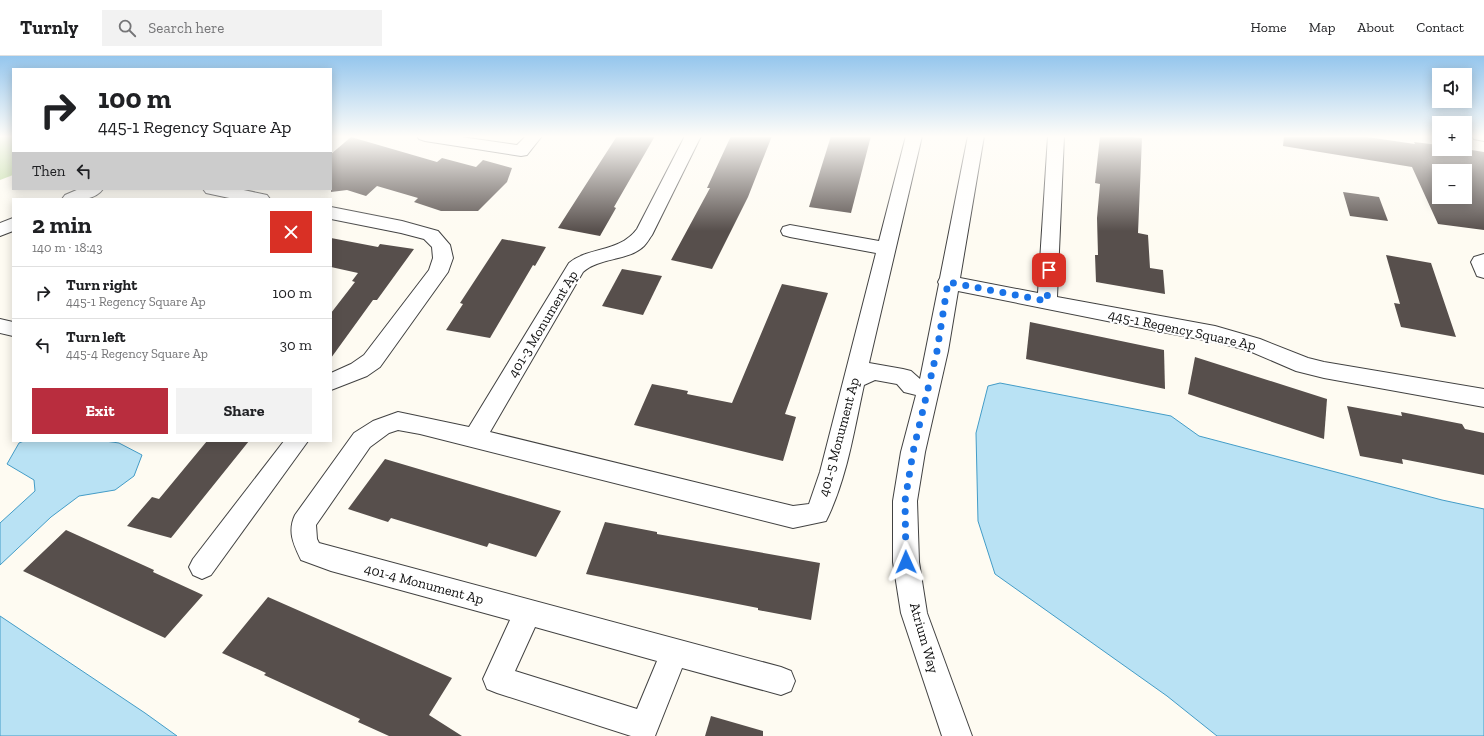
<!DOCTYPE html>
<meta charset="utf-8">
<style>
:root{--surface:#fff;--page:#f2f2f2;--text:#202124;--muted:#757577;--line:#e0e0e0;--accent:#b92d3e}
body{margin:0;font-family:"Zilla Slab",serif;background:var(--page);color:var(--text);height:100vh;display:flex;flex-direction:column;font-size:15px;white-space:nowrap}
*{box-sizing:border-box;margin:0}
p{font-size:13px;color:var(--muted)}
.icon{flex:none;width:22px;height:22px;fill:none;stroke:currentColor;stroke-width:2;stroke-linecap:round;stroke-linejoin:round}
.map{position:relative;flex:1;overflow:hidden}
.sheet{position:absolute;left:12px;top:142px;width:320px;height:244px;display:flex;flex-direction:column;background:var(--surface);border-radius:0px;box-shadow:0 2px 10px #0003}
.sheet>*{flex:none}
.guide{position:absolute;left:12px;top:12px;width:320px;height:122px;border-radius:0px;box-shadow:0 2px 10px #0003;background:#fff;color:var(--text);overflow:hidden}
.controls{position:absolute;left:1432px;top:12px;display:grid;gap:8px}
.controls a{display:grid;place-items:center;width:40px;height:40px;border-radius:0px;background:var(--surface);box-shadow:0 2px 10px #0003;font-size:20px}
.pin{position:absolute;display:grid;place-items:center;width:34px;height:34px;color:#fff;margin:-17px;border-radius:8px;box-shadow:0 2px 6px #0006}
.me{position:absolute;width:44px;margin:-22px;rotate:359deg;stroke-linejoin:round;filter:drop-shadow(0 0 3px #0008)}
.turn{display:flex;align-items:center;gap:14px;height:84px;padding:0 20px;font-size:18px}
.turn .icon{width:52px;height:52px;stroke-width:2.5}
.turn b{display:block;font-size:28px;line-height:34px}
.then{display:flex;align-items:center;height:38px;padding:0 20px;background:#0003;gap:8px;font-size:15px}
.round{display:grid;place-items:center;flex:none;width:42px;height:42px;border-radius:0px;background:var(--page)}
.overview{display:flex;align-items:center;justify-content:space-between;height:68px;padding:0 20px}
h1{font-size:24px;font-weight:700;line-height:30px}
.primary-button{display:flex;gap:8px;margin-top:auto;padding:8px 20px}
.primary-button a{flex:1;height:46px;border-radius:0px;background:var(--accent);color:#fff;font-size:16px;font-weight:700;line-height:46px;text-align:center}
.primary-button a+a{background:var(--page);color:var(--text)}
ul{padding:0;list-style:none}
li{display:flex;align-items:center;gap:12px;height:52px;padding:0 20px;border-top:1px solid var(--line)}
li div{flex:1}
li b{display:block;font-size:15px}
li em{font-style:normal}
header{display:flex;align-items:center;gap:24px;box-sizing:border-box;height:56px;padding:0 20px;background:var(--surface);border-bottom:1px solid var(--line)}
header strong{font-size:19px}
nav{display:flex;gap:22px;margin-inline-start:auto;font-size:14px}
.search{width:280px;height:36px;background:var(--page);display:flex;align-items:center;gap:10px;box-sizing:border-box;padding:0 14px;border-radius:0px;color:var(--muted);font-size:15px}
.map>svg:first-child{display:block}
</style>
<header>
<strong>Turnly</strong>
<div class="search"><svg class="icon" aria-label="search" viewBox="0 0 24 24"><circle cx="10" cy="10" r="6"/><path d="M15 15l6 6"/></svg>Search here</div>
<nav><a>Home</a><a>Map</a><a>About</a><a>Contact</a></nav>
</header>
<div class="map">
<svg width="1484" height="680" viewBox="0 0 1484 680">
<rect width="100%" height="100%" fill="#fefbf2"/>
<!-- forest -->
<polygon fill="#bbd89c" points="0,80 13,80 13,119 0,124"/>
<!-- water -->
<g fill="#b9e2f4" stroke="#439cc7">
<polygon points="1000,327 1171,360 1199,380 1442,444 1484,453 1484,680 1217,680 1167,640 995,518 978,465 976,377 988,330"/>
<polygon points="24,385 105,385 119,387 142,399 134,420 115,434 79,440 51,461 0,509 0,467 35,435 34,424 7,408 19,387"/>
<polygon points="0,560 145,657 177,680 0,680"/>
</g>
<!-- building -->
<g fill="#574f4c" fill-rule="evenodd">
<polygon points="617,80 655,80 614,151 616,152 600,180 558,172"/>
<polygon points="731,80 772,80 748,141 712,213 671,204 710,132 707,132"/>
<polygon points="831,80 871,80 851,157 809,151"/>
<polygon points="1100,80 1126,80 1142,82 1138,177 1148,179 1150,212 1163,214 1165,238 1096,226 1095,199 1098,199 1097,162 1100,128 1095,127"/>
<path d="M 1284,80 L 1360,80 L 1415,88 L 1414,86 L 1439,89 L 1439,93 L 1465,93 L 1484,96 L 1484,174 L 1438,168 L 1412,111 L 1283,90 ZM 1439,115 L 1465,115 L 1465,141 L 1439,141 Z"/>
<polygon points="351,81 437,106 442,102 476,111 483,104 512,112 507,126 478,155 441,155 414,146 418,142 377,130 366,140 347,134 331,136 331,98"/>
<polygon points="1343,136 1379,141 1388,165 1350,160"/>
<polygon points="331,182 378,191 380,188 414,193 377,244 373,244 331,302 331,257 355,226 352,225 358,217 331,211"/>
<polygon points="502,183 546,191 535,210 533,209 490,282 446,274 463,248 460,247"/>
<polygon points="1386,199 1431,207 1456,281 1401,271 1394,247 1400,248"/>
<polygon points="622,213 662,220 643,259 602,250"/>
<polygon points="782,228 828,237 785,358 796,361 783,405 634,369 652,328 688,335 687,338 732,347"/>
<polygon points="1030,266 1164,294 1165,333 1026,303"/>
<polygon points="1195,301 1327,343 1324,383 1188,338"/>
<polygon points="1347,350 1402,360 1401,356 1462,368 1465,373 1484,377 1484,419 1402,403 1403,408 1360,400"/>
<polygon points="207,385 249,385 171,482 127,470 152,441 159,443"/>
<polygon points="385,403 561,455 536,501 489,487 487,491 391,462 388,466 348,453"/>
<polygon points="605,466 657,476 657,478 820,507 811,564 758,554 758,552 586,518"/>
<polygon points="66,474 154,514 153,516 203,539 165,582 23,515"/>
<polygon points="268,541 452,622 429,659 462,680 389,680 358,666 360,663 264,619 266,617 222,597"/>
<polygon points="711,660 763,675 763,680 705,680"/>
</g>
<g fill="none" stroke-linecap="round" stroke-linejoin="round">
<defs>
<g id="minor">
<polygon points="417,80 454,80 517,89 526,80 542,80 527,99 521,100 425,85 419,83"/>
<path d="M 685,80 L 701,80 L 652,179 C 649,183 647,187 644,190 C 629,205 600,201 583,216 L 490,376 L 793,450 L 809,448 L 820,416 L 876,197 L 790,181 L 783,179 L 781,175 L 783,171 L 790,169 L 879,185 L 906,80 L 922,80 L 869,307 L 903,313 L 911,315 L 920,323 L 939,228 L 938,226 L 940,222 L 968,80 L 984,80 L 960,222 L 1038,237 L 1048,80 L 1064,80 L 1057,241 L 1215,270 L 1260,283 L 1308,302 L 1324,306 L 1484,333 L 1484,351 L 1324,322 L 1296,315 L 1247,294 L 1215,286 L 1162,276 L 958,235 L 948,295 L 925,396 L 917,445 L 919,506 L 927,557 L 972,680 L 942,680 L 901,557 L 893,506 L 893,445 L 901,396 L 916,339 L 904,336 L 897,328 L 875,324 L 864,329 C 854,374 847,423 826,465 L 793,472 L 420,378 L 398,374 L 389,377 L 370,391 L 316,469 L 317,483 L 319,487 L 781,611 L 791,615 L 795,625 L 791,635 L 781,639 L 682,612 L 655,680 L 631,680 L 497,637 L 487,633 L 483,623 L 510,564 L 331,515 L 301,504 C 294,489 287,476 295,459 L 354,377 L 373,365 L 398,356 L 469,371 L 569,207 C 590,190 619,197 637,173 ZM 535,571 L 657,605 L 637,653 L 515,615 Z"/>
<polygon points="1472,80 1484,80 1484,85 1474,83"/>
<path d="M 79,133 L 103,133 C 94,146 75,143 62,143 L 65,139 Z"/>
<polygon points="203,133 239,133 267,139 270,143 234,143 206,137"/>
<polygon points="331,151 402,165 438,175 450,189 453,202 448,216 380,311 367,320 331,334 331,317 351,308 364,299 429,214 433,202 432,191 424,183 401,177 331,163"/>
<polygon points="13,162 13,175 0,180 0,167"/>
<polygon points="1484,198 1484,222 1477,220 1471,206 1474,201"/>
<polygon points="0,263 13,266 13,280 0,277"/>
<polygon points="284,385 308,385 211,519 202,523 193,519 189,511 193,503"/>
</g>
</defs>
<!-- minor casing -->
<use href="#minor" stroke="#424242" stroke-width="2"/>
<!-- minor -->
<use href="#minor" fill="#fff" fill-rule="evenodd"/>
</g>
<!-- sky -->
<linearGradient id="sky" x2="0" y2="1"><stop stop-color="#95c6ed"/><stop offset="0.46" stop-color="#fffdf9"/><stop offset="1" stop-color="#fffdf9" stop-opacity="0"/></linearGradient>
<rect width="1484" height="175" fill="url(#sky)"/>
<g fill="none" stroke-linecap="round" stroke-linejoin="round">
<!-- route -->
<polyline stroke="#1a73e8" stroke-width="7" stroke-dasharray="0 12.6" points="906,506 905,445 913,396 937,295 948,226 1047,245 1049,214"/>
</g>
<g text-anchor="middle" dominant-baseline="central" stroke-width="4" stroke-linejoin="round" paint-order="stroke">
<!-- street labels -->
<g font-size="14" fill="#0f0f0f" stroke="#fff">
<text transform="translate(543 268) rotate(-59)">401-3 Monument Ap</text>
<text transform="translate(1182 274) rotate(12)">445-1 Regency Square Ap</text>
<text transform="translate(839 381) rotate(-75)">401-5 Monument Ap</text>
<text transform="translate(424 528) rotate(15)">401-4 Monument Ap</text>
<text transform="translate(924 582) rotate(74)">Atrium Way</text>
</g>
</g>
</svg>
<div class="controls">
<a><svg class="icon" aria-label="sound" viewBox="0 0 24 24"><path d="M4 9h4l5-4v14l-5-4H4zM17 9q2 3 0 6"/></svg></a>
<a>+</a>
<a>−</a>
</div>
<div class="pin" style="left:1049px;top:214px;background:#d93025"><svg class="icon" aria-label="arrive" viewBox="0 0 24 24"><path d="M6 21V4h12l-3 4 3 4H6"/></svg></div>
<svg class="me" style="left:906px;top:506px" viewBox="-20 -20 40 40"><path d="M0-17L14 15 0 8-14 15z" fill="#1a73e8" stroke="#fff" stroke-width="4"/></svg>
<div class="guide">
<div class="turn"><svg class="icon" aria-label="right" viewBox="0 0 24 24"><path d="M7 20v-9h11M14 6l5 5-5 5"/></svg><div><b>100 m</b>445-1 Regency Square Ap</div></div>
<div class="then">Then<svg class="icon" aria-label="left" viewBox="0 0 24 24"><path d="M17 20v-9H6M10 6l-5 5 5 5"/></svg></div>
</div>
<section class="sheet">
<div class="overview"><div><h1>2 min</h1><p>140 m · 18:43</p></div><a class="round" style="background:#d93025;color:#fff"><svg class="icon" aria-label="close" viewBox="0 0 24 24"><path d="M6 6l12 12M18 6L6 18"/></svg></a></div>
<ul>
<li><svg class="icon" aria-label="right" viewBox="0 0 24 24"><path d="M7 20v-9h11M14 6l5 5-5 5"/></svg><div><b>Turn right</b><p>445-1 Regency Square Ap</p></div><em>100 m</em></li>
<li><svg class="icon" aria-label="left" viewBox="0 0 24 24"><path d="M17 20v-9H6M10 6l-5 5 5 5"/></svg><div><b>Turn left</b><p>445-4 Regency Square Ap</p></div><em>30 m</em></li>
</ul>
<div class="primary-button"><a>Exit</a><a>Share</a></div>
</section>
</div>
